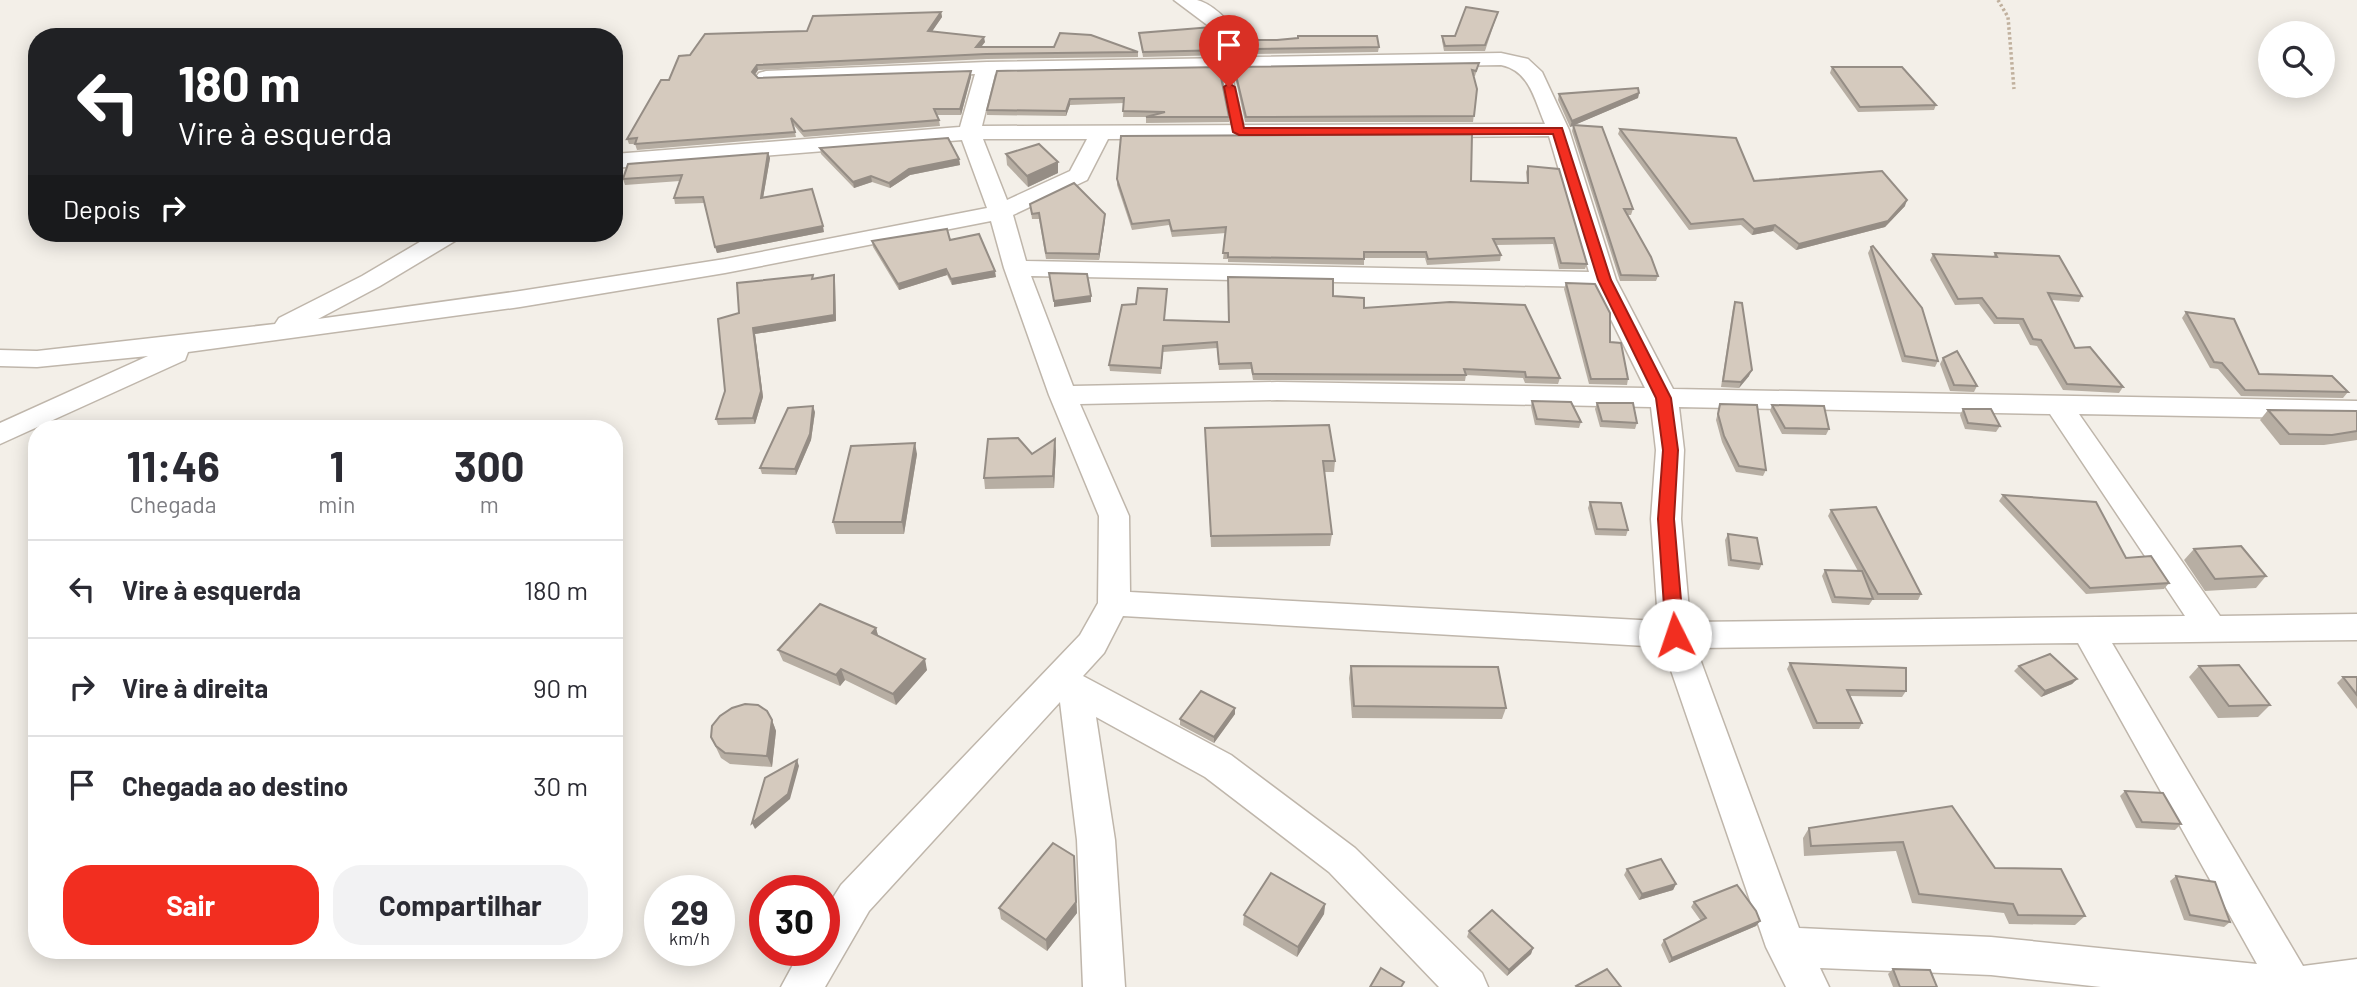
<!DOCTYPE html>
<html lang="pt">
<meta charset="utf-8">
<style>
:root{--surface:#fff;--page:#f2f2f3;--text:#2b2b33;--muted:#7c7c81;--line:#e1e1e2;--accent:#f22e20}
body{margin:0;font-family:Barlow,sans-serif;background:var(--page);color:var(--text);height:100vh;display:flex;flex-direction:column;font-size:26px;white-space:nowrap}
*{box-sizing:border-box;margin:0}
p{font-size:23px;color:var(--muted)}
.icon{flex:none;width:38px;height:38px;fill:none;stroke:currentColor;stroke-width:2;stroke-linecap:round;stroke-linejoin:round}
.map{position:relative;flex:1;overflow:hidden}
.side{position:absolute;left:28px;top:420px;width:595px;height:539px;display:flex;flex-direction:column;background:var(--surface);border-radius:28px;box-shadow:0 4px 18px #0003}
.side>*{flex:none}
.banner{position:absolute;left:28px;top:28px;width:595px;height:214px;border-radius:28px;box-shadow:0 4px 18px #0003;background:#202124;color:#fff;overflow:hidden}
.fabs{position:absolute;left:2258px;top:21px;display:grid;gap:14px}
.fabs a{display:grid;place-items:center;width:77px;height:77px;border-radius:50%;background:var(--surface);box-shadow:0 4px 18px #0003;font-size:35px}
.speed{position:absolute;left:644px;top:875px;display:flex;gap:14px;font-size:35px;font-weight:700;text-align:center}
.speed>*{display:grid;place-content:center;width:91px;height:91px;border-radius:50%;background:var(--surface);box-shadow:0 4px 18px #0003;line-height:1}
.speed small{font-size:18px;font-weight:400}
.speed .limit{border:10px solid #d22;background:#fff;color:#111}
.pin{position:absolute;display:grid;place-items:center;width:60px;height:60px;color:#fff;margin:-72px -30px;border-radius:50% 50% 50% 0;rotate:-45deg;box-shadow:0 0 7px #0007}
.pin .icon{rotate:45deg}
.me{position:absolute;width:77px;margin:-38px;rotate:356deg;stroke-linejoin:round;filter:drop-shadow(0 0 5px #0008)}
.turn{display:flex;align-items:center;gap:24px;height:147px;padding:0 35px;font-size:32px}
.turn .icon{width:91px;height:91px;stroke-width:2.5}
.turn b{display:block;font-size:49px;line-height:60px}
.then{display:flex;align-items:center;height:66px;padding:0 35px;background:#0003;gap:14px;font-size:26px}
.eta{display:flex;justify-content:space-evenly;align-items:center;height:119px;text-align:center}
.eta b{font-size:42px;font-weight:700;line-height:49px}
.cta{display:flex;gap:14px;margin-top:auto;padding:14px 35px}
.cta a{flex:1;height:80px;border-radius:28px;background:var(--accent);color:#fff;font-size:28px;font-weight:700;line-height:80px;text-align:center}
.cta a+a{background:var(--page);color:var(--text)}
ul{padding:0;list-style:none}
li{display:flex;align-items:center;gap:21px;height:98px;padding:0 35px;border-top:2px solid var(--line)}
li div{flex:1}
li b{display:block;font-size:26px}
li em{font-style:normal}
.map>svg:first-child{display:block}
</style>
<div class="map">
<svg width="2357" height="987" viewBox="0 0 2357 987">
<rect width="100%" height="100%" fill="#f3efe8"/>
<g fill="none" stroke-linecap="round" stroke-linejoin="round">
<defs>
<polygon id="service" points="1220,62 1229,64 1245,132 1243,134 1233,132"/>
<path id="minor" d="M 1174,0 C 1181,0 1190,0 1197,0 C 1222,7 1240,36 1251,57 L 1501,53 L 1528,59 L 1542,72 L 1569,130 L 1616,280 L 1673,389 L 2357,401 L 2357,419 L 2079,414 L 2220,616 L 2357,614 L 2357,640 L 2112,643 L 2303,966 L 2357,959 L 2357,987 L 2101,987 L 1991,975 L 1820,968 L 1829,987 L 1786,987 L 1766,947 L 1663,647 L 1123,616 L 1104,653 L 1083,676 L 1231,755 L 1355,848 L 1482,973 L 1488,987 L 1439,987 L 1329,872 L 1205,777 L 1096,717 L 1115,840 L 1125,987 L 1083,987 L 1077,840 L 1060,702 L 869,911 L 825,987 L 781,987 L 801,950 L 824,950 L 824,912 L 841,885 L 1080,635 L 1098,603 L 1099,516 L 1049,395 L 1004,268 L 991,221 L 725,273 L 520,307 L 188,352 L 185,360 L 0,444 L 0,423 L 148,356 L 37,367 L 0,366 L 0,350 L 37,351 L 275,324 L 279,318 L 362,276 L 435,233 L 464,233 L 460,238 L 380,286 L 318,319 L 520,291 L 725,259 L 987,208 L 962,140 L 614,168 L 614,154 L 960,127 L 975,74 L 759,81 L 756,77 L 759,73 L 766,71 L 987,62 L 1232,58 L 1214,30 ZM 1501,65 C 1530,71 1534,99 1545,124 L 982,126 L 995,74 ZM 1549,136 L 1589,272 L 1026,261 L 1013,215 L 1087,180 L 1108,139 ZM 983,139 L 1087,139 L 1070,171 L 1007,200 ZM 1031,276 L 1595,287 L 1645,388 L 1277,382 L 1073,386 ZM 1277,400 L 1651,407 L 1656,450 L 1651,519 L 1658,621 L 1130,592 L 1129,516 L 1080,404 ZM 1679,407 L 2050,414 L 2185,616 L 1690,622 L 1681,519 L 1684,450 ZM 2078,643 L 2257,964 L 1991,937 L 1799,928 L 1696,648 Z"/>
</defs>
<!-- service casing -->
<use href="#service" stroke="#bfb6ab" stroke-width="3"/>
<!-- minor casing -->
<use href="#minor" stroke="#bfb6ab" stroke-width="3"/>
<!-- path -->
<polyline stroke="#c0b09d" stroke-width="3.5" stroke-dasharray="2.5 2.5" stroke-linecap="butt" points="1998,0 2008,17 2014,89"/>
<!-- service -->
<use href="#service" fill="#fff" fill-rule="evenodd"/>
<!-- minor -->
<use href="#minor" fill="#fff" fill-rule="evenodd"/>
</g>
<!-- wall -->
<g fill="#b7aea3">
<polygon points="941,12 942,17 932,31 985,42 981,47 1138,52 1138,57 987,59 758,70 755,75 758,78 971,71 971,77 961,115 936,115 939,120 940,126 804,137 793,124 796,137 637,150 635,144 629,144 627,139 669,80 690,55 807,31"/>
<polygon points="1498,12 1485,51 1444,51 1442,41 1442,36 1455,36"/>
<polygon points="1139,33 1227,50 1227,55 1143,57"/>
<polygon points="1248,40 1277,40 1379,47 1378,52 1253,54 1248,45"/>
<polygon points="1479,63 1475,76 1474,76 1477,89 1473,122 1245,122 1234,72 1234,67"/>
<polygon points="1219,67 1229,117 1229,122 1146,123 1146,117 1147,117 1123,117 1124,103 1070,105 1066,116 987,115 987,110"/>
<polygon points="1832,67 1936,105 1934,110 1858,112 1830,73"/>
<polygon points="1639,93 1638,98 1574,125 1633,209 1631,215 1627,215 1658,276 1656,281 1620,281 1572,131 1573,126 1570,127 1558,100 1559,94"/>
<polygon points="1620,129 1754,181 1905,206 1885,227 1796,250 1773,231 1752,235 1741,225 1689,230 1618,134"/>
<polygon points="820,148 959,159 960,165 910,175 890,188 872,182 854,188 821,154"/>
<polygon points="768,153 770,158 763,198 824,232 717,253 704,203 675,204 674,198 680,181 625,185 623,179"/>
<polygon points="1006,154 1058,173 1028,187 1007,165"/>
<polygon points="1528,166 1587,264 1585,269 1559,269 1553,244 1496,245 1501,255 1500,261 1427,265 1425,258 1364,258 1364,265 1228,262 1228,259 1223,259 1226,233 1172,237 1169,225 1132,230 1117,185 1117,179 1471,181 1527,183 1526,172"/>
<polygon points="1030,204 1105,214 1105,220 1099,260 1046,259 1039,219 1032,219"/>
<polygon points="950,240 996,277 952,285 947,275 899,290 873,247 872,241"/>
<polygon points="1871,247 1938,361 1935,367 1902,362 1868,253"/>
<polygon points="1995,253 2082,296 2079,302 2051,300 2075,348 2123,387 2119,393 2063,390 2037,346 2030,345 2019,324 1994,324 1979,304 1955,305 1930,260 1933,254 1993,257"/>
<polygon points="813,275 813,279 834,275 835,281 836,321 755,334 763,397 755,424 718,425 716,419 725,391 739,313"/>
<polygon points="1566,283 1610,342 1628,379 1627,385 1589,384 1564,289"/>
<polygon points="1167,289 1164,320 1229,322 1333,296 1560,378 1558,384 1525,383 1523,378 1466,375 1465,381 1253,380 1251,369 1219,370 1217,348 1163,352 1161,374 1110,371 1109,365 1136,304"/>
<polygon points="1735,302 1749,376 1739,388 1721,387 1733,308"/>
<polygon points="2186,312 2259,374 2348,392 2343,398 2241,396 2218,369 2210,368 2182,318"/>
<polygon points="1943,358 1977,386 1974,392 1950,391 1940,364"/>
<polygon points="1532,401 1581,422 1579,428 1535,425 1531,407"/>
<polygon points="1597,403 1637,423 1635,429 1600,427 1595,409"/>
<polygon points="1720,404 1766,470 1763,476 1736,472 1722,442 1716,420"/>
<polygon points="1772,405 1829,429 1826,435 1782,434 1770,411"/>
<polygon points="1963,409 2000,426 1996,432 1965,429 1960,415"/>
<polygon points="2268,410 2357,411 2357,440 2324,445 2280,445 2260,420"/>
<polygon points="815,412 811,440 796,475 762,474 760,468"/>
<polygon points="1205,428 1335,461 1334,472 1324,472 1332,534 1330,546 1211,547"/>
<polygon points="1056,451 1054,488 985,489 984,478"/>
<polygon points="917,454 904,534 836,534 833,522"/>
<polygon points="2003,495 2126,558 2169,583 2164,589 2086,594 1999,501"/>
<polygon points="1590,502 1628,530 1626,536 1595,535 1588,508"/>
<polygon points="1831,510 1921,594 1918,600 1874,600 1871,593 1873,599 1869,605 1832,603 1822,576 1825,570 1858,571 1828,516"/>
<polygon points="1728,534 1762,564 1759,570 1728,566 1725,540"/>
<polygon points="2194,549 2266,576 2256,588 2205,591 2184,560"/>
<polygon points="876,628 878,636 927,670 896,705 845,680 840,686 783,661 778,650"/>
<polygon points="1790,663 1906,691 1902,697 1850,696 1862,723 1859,729 1813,729 1787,669"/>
<polygon points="1351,666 1506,708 1502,719 1352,718 1349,678"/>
<polygon points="2019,666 2077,679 2072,684 2041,697 2014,671"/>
<polygon points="2199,666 2270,705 2258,717 2218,718 2189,677"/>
<polygon points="2343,677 2357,677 2357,709 2337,683"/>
<polygon points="1235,714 1214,743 1180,725 1180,719"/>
<polygon points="772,720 776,731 772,767 730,764 721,758 711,737"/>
<polygon points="2125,791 2181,824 2175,830 2136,828 2120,796"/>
<polygon points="1952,806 1995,868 2085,916 2075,925 2009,924 2004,913 1912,903 1896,851 1804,856 1803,838 1809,828"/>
<polygon points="1074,856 1077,913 1047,951 1001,919 999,908"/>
<polygon points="1627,869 1676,884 1673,890 1639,900 1624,875"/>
<polygon points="2176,876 2230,922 2224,927 2184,920 2170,881"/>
<polygon points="1694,902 1760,921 1756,926 1669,963 1661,945 1664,940 1701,921 1691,907"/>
<polygon points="1325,904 1324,914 1297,957 1243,925 1244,915"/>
<polygon points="1469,931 1533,948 1531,954 1507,976 1467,937"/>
<polygon points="1893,969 1937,987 1893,987 1888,974"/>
</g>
<!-- shaded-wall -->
<g fill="#958d85">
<polygon points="941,12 942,17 929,36 928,31"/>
<polygon points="984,37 985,42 977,52 976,47"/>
<polygon points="757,65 758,70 753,77 752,72"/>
<polygon points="971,71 971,77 961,115 960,109"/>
<polygon points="1639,93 1638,98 1570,127 1572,121"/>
<polygon points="1070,99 1070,105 1066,116 1066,111"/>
<polygon points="768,153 770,158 762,204 761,198"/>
<polygon points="959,159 960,165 910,175 890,188 889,183 909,169"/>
<polygon points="1058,162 1058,173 1028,187 1027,176"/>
<polygon points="871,176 872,182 854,188 853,182"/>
<polygon points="1907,200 1905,206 1885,227 1796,250 1799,244"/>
<polygon points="1105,214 1105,220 1099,260 1099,254"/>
<polygon points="1775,225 1773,231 1752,235 1754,229"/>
<polygon points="823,226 824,232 717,253 715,247"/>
<polygon points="946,269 947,275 899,290 898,284"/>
<polygon points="995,271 996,277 952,285 951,279"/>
<polygon points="834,275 835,281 836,321 755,334 763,397 755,424 753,418 753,328"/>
<polygon points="1091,296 1091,302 1054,307 1054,301"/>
<polygon points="1752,370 1749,376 1739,388 1741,382"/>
<polygon points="813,406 815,412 811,440 796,475 795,469"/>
<polygon points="1055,439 1056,451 1054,488 1053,476"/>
<polygon points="915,443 917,454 904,534 902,522"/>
<polygon points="876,628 879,639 872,633"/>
<polygon points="925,659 927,670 896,705 893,694"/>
<polygon points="841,669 845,680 840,686 836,675"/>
<polygon points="2077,679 2072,684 2041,697 2045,691"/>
<polygon points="1235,708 1235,714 1214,743 1214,737"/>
<polygon points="772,720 776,731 772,767 767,756"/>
<polygon points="797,760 799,766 790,799 755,829 752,823"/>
<polygon points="1074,856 1077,913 1047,951 1046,940"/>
<polygon points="1676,884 1673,890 1639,900 1642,894"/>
<polygon points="1325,904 1324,914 1297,957 1298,947"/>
<polygon points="1760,921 1756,926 1669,963 1672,958"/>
<polygon points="1533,948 1531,954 1507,976 1509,970"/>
</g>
<!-- building -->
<g fill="#d5cabe" stroke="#958d85" stroke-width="2">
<polygon points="1466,7 1498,12 1485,45 1445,46 1442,36 1455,36"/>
<polygon points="941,12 928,31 984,37 976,47 1054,47 1060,33 1091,35 1138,52 986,54 757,65 752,72 758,78 971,71 960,109 934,109 939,120 803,131 791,118 795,132 635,144 637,138 627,139 661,80 669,80 679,56 690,55 705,34 807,31 813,16"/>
<polygon points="1212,27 1227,50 1143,52 1139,33"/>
<polygon points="1298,36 1377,36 1379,47 1253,49 1248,40 1277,40 1298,38"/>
<polygon points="1479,63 1476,71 1472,70 1477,89 1474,116 1246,117 1234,67"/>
<polygon points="1219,67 1229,117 1146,117 1165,112 1123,111 1124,98 1070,99 1066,111 987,110 997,71"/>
<polygon points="1832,67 1902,67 1936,105 1860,107"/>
<polygon points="1638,88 1639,93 1572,121 1559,94"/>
<polygon points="1573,125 1602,127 1633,209 1624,209 1651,257 1658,276 1621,275"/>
<polygon points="1620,129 1736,138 1754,181 1882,171 1907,200 1888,221 1799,244 1775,225 1754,229 1743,219 1691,224"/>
<polygon points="1472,134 1471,181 1528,183 1528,166 1559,169 1587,264 1561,263 1554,238 1493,239 1501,255 1428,259 1426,252 1364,252 1364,259 1228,257 1228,253 1223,253 1226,227 1172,231 1169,220 1132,224 1117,179 1121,136"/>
<polygon points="948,138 959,159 909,169 889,183 871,176 853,182 820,148"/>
<polygon points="1039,144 1058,162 1027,176 1006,154"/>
<polygon points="768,153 761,198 812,189 823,226 715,247 703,197 674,198 682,175 623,179 628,164"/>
<polygon points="1074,183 1105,214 1099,254 1046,253 1039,213 1032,214 1030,204"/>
<polygon points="947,229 950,240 979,234 995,271 951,279 946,269 898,284 872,241"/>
<polygon points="1873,246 1922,308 1938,361 1905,356 1871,247"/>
<polygon points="1995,253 2059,256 2082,296 2048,293 2075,348 2090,347 2123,387 2067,384 2041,340 2033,339 2023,319 1997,318 1982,298 1958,299 1933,254 1997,257"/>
<polygon points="1049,273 1087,274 1091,296 1054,301"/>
<polygon points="813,275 812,279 834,275 834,315 753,328 761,391 753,418 716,419 725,391 718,319 739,313 737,283"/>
<polygon points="1228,277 1333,279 1333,296 1364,298 1364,308 1450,302 1525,305 1560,378 1526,377 1525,372 1464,369 1466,375 1253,374 1251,363 1219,364 1217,342 1163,346 1161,368 1109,365 1122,305 1136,304 1138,288 1167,289 1164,320 1229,322"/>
<polygon points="1566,283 1595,284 1610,313 1610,342 1621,343 1628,379 1591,379"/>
<polygon points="1735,302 1742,303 1752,370 1741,382 1723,381"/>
<polygon points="2186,312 2234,319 2259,374 2332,376 2348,392 2245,390 2222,363 2214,362"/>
<polygon points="1957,351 1977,386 1954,385 1943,358"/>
<polygon points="1532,401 1571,402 1581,422 1537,419"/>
<polygon points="1597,403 1633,403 1637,423 1602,421"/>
<polygon points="1720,404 1757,405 1766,470 1739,466 1724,436 1718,414"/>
<polygon points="1772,405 1824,406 1829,429 1785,428"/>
<polygon points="813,406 810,434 795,469 760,468 788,408"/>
<polygon points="1963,409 1991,409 2000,426 1968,423"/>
<polygon points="2268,410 2357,411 2357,431 2332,435 2289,434"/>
<polygon points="1329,425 1335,461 1323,461 1332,534 1211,536 1205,428"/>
<polygon points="1018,438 1032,454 1055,439 1053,476 984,478 988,439"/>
<polygon points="915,443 902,522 833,522 851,446"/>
<polygon points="2003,495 2096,502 2126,558 2151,556 2169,583 2090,588"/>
<polygon points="1590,502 1621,503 1628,530 1597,529"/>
<polygon points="1876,507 1921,594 1878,594 1831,510"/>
<polygon points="1728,534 1757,538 1762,564 1731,560"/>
<polygon points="2241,546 2266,576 2215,579 2194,549"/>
<polygon points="1825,570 1862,571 1873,599 1835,597"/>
<polygon points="820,604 876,628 872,633 925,659 893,694 841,669 836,675 778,650"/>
<polygon points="2050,654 2077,679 2045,691 2019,666"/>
<polygon points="1790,663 1906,668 1906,691 1847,690 1862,723 1817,723"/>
<polygon points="2239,665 2270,705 2229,706 2199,666"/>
<polygon points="1351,666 1498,667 1506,708 1354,706"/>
<polygon points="2343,677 2357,677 2357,695"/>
<polygon points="1201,691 1235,708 1214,737 1180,719"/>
<polygon points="745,704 758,705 767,711 772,720 767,756 725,753 716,746 711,737 712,726 720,716 732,708"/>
<polygon points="797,760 788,794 752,823 765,778"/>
<polygon points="2125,791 2163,793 2181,824 2142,822"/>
<polygon points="1952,806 1995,868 2061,869 2085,916 2018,915 2013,904 1919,894 1903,842 1811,846 1809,828"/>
<polygon points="1053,843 1074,856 1076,902 1046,940 999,908"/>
<polygon points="1661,859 1676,884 1642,894 1627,869"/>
<polygon points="1271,873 1325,904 1298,947 1244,915"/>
<polygon points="2176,876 2215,882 2230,922 2190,915"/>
<polygon points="1737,885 1756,911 1760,921 1672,958 1664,940 1706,918 1694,902"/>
<polygon points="1492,910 1533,948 1509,970 1469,931"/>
<polygon points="1381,968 1404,982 1401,987 1370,987"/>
<polygon points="1607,969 1621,987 1577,987 1576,986"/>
<polygon points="1893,969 1930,970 1937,987 1900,987"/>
</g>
<!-- route -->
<polygon fill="#f22e20" stroke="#9d1e15" stroke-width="2" points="1229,83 1235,87 1244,128 1562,128 1611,280 1671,398 1678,450 1674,519 1684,635 1681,640 1669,640 1666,635 1658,519 1663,450 1656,398 1598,280 1553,134 1239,135 1233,132 1224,87"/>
</svg>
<div class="fabs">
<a><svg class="icon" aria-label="search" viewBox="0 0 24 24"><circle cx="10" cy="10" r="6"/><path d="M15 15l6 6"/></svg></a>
</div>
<div class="speed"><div>29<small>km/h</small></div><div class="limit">30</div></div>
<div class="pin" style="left:1229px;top:87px;background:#d93025"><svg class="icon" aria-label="arrive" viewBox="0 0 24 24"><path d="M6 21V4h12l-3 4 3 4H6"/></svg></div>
<svg class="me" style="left:1675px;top:635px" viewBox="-20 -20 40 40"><circle r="19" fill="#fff"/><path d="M0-13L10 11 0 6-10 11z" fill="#f22e20"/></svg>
<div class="banner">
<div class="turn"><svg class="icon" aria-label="left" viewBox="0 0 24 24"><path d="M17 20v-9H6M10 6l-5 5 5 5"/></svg><div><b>180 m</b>Vire à esquerda</div></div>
<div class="then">Depois<svg class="icon" aria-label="right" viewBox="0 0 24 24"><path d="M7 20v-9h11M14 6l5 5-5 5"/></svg></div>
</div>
<section class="side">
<div class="eta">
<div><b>11:46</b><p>Chegada</p></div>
<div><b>1</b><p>min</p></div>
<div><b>300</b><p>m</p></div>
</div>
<ul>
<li><svg class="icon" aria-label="left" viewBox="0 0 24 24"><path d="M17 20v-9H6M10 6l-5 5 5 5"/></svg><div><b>Vire à esquerda</b></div><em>180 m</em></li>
<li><svg class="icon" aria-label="right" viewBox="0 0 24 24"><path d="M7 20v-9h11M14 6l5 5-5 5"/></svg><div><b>Vire à direita</b></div><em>90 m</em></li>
<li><svg class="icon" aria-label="arrive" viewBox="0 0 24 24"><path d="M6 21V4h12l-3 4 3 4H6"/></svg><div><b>Chegada ao destino</b></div><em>30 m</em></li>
</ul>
<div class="cta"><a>Sair</a><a>Compartilhar</a></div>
</section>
</div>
